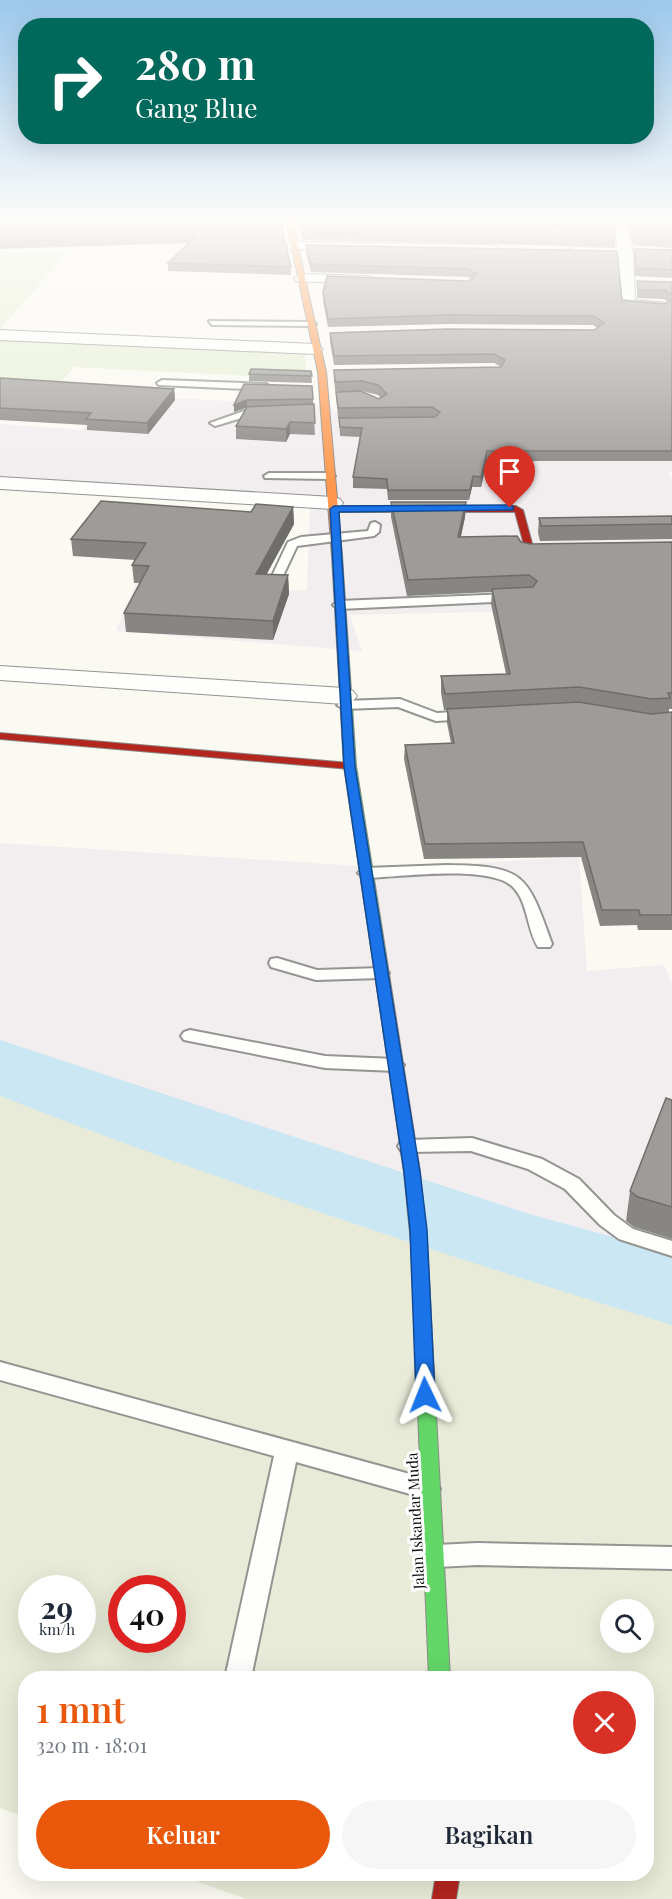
<!DOCTYPE html>
<html lang="id">
<meta charset="utf-8">
<style>
:root{--surface:#fff;--page:#f6f6f7;--text:#1f2937;--muted:#747a83;--accent:#ea580c}
body{margin:0;font-family:"Playfair Display",serif;background:var(--page);color:var(--text);height:100vh;display:flex;flex-direction:column;font-size:22px;white-space:nowrap}
*{box-sizing:border-box;margin:0}
p{font-size:20px;color:var(--muted)}
.icon{flex:none;width:33px;height:33px;fill:none;stroke:currentColor;stroke-width:2;stroke-linecap:round;stroke-linejoin:round}
.map{position:relative;flex:1;overflow:hidden}
.drawer{position:absolute;left:18px;top:1671px;width:636px;height:210px;display:flex;flex-direction:column;background:var(--surface);border-radius:24px;box-shadow:0 6px 24px #0002}
.drawer>*{flex:none}
.hud{position:absolute;left:18px;top:18px;width:636px;height:126px;border-radius:24px;box-shadow:0 6px 24px #0002;background:#00695c;color:#fff;overflow:hidden}
.tools{position:absolute;left:600px;top:1599px;display:grid;gap:12px}
.tools a{display:grid;place-items:center;width:54px;height:54px;border-radius:50%;background:var(--surface);box-shadow:0 6px 24px #0002;font-size:30px}
.speed{position:absolute;left:18px;top:1575px;display:flex;gap:12px;font-size:30px;font-weight:700;text-align:center}
.speed>*{display:grid;place-content:center;width:78px;height:78px;border-radius:50%;background:var(--surface);box-shadow:0 6px 24px #0002;line-height:1}
.speed small{font-size:15px;font-weight:400}
.speed .limit{border:9px solid #d22;background:#fff;color:#111}
.pin{position:absolute;display:grid;place-items:center;width:51px;height:51px;color:#fff;margin:-62px -26px;border-radius:50% 50% 50% 0;rotate:-45deg;box-shadow:0 0 6px #0007}
.pin .icon{rotate:45deg}
.me{position:absolute;width:66px;margin:-33px;rotate:358deg;stroke-linejoin:round;filter:drop-shadow(0 0 4px #0008)}
.turn{display:flex;align-items:center;gap:21px;height:126px;padding:0 18px;font-size:27px}
.turn .icon{width:78px;height:78px;stroke-width:2.5}
.turn b{display:block;font-size:42px;line-height:51px}
.round{display:grid;place-items:center;flex:none;width:63px;height:63px;border-radius:32px;background:var(--page)}
.headline{display:flex;align-items:center;justify-content:space-between;height:102px;padding:0 18px}
h1{font-size:36px;font-weight:600;line-height:45px;color:var(--accent)}
.action{display:flex;gap:12px;margin-top:auto;padding:12px 18px}
.action a{flex:1;height:69px;border-radius:36px;background:var(--accent);color:#fff;font-size:24px;font-weight:600;line-height:69px;text-align:center}
.action a+a{background:var(--page);color:var(--text)}
.map>svg:first-child{display:block}
</style>
<div class="map">
<svg width="672" height="1899" viewBox="0 0 672 1899">
<rect width="100%" height="100%" fill="#faf9f2"/>
<!-- industrial -->
<g fill="#f2edef">
<polygon points="110,395 331,406 341,417 672,413 672,472 668,473 672,479 672,608 350,615 362,651 116,631 137,581 307,591 310,506 0,485 0,424 82,430"/>
<polygon points="0,843 389,868 579,857 587,971 664,965 672,984 672,1308 0,1086"/>
</g>
<!-- green -->
<g fill="#e5efd3">
<polygon points="68,252 0,329 0,253"/>
<polygon points="0,334 304,348 307,379 74,367 55,389 0,386"/>
</g>
<!-- cemetery -->
<path fill="#e7ebd7" fill-rule="evenodd" d="M 0,1086 L 672,1308 L 672,1899 L 246,1899 L 177,1874 L 646,1874 L 646,1678 L 26,1678 L 25,1817 L 0,1808 ZM 32,1588 L 82,1588 L 82,1640 L 32,1640 ZM 122,1588 L 172,1588 L 172,1640 L 122,1640 ZM 610,1610 L 644,1610 L 644,1642 L 610,1642 Z"/>
<g fill="none" stroke-linecap="round" stroke-linejoin="round">
<!-- river -->
<path fill="#cae7f3" fill-rule="evenodd" d="M 0,1040 L 529,1214 L 672,1253 L 672,1325 C 446,1256 220,1182 0,1096 Z"/>
<defs>
<g id="lane">
<polygon points="209,321 312,322 316,324 312,326 212,325"/>
<polygon points="162,380 266,384 271,387 266,390 159,385 157,383"/>
<polygon points="247,410 264,410 269,413 264,416 248,416 215,426 210,423"/>
<polygon points="269,473 330,473 335,476 330,479 265,478 264,476"/>
<polygon points="375,522 380,525 379,532 374,536 297,546 282,578 272,576 288,542 301,537 368,531 371,523"/>
<polygon points="512,594 516,595 516,601 339,609 333,605 339,601"/>
<polygon points="400,699 437,713 470,711 477,715 470,719 436,721 398,707 344,709 337,705 344,701"/>
<path d="M 447,865 C 525,866 527,874 552,944 L 550,947 L 538,947 C 527,930 528,902 513,887 C 490,864 399,877 366,878 L 358,873 L 366,868 Z"/>
<polygon points="277,958 317,970 381,968 389,973 381,978 316,980 271,967 269,963 271,959"/>
<polygon points="190,1030 325,1056 395,1059 404,1065 395,1071 325,1068 184,1040 181,1036 184,1032"/>
<polygon points="472,1138 542,1159 579,1179 614,1215 633,1229 672,1241 672,1256 619,1239 600,1225 565,1189 528,1169 471,1151 408,1152 401,1151 398,1146 401,1141 408,1140"/>
<polygon points="0,1362 428,1479 436,1482 440,1489 436,1496 428,1499 296,1462 251,1678 225,1678 274,1456 0,1380"/>
<polygon points="477,1543 672,1547 672,1569 477,1565 437,1567 428,1564 425,1556 428,1548 437,1545"/>
</g>
<g id="street">
<polygon points="571,222 627,225 633,253 635,300 668,303 671,306 668,309 623,307 618,257 573,255 566,251 573,247 617,248 616,232 566,229 566,223"/>
<polygon points="293,242 493,245 500,249 493,253 288,249 288,243"/>
<polygon points="301,274 369,276 376,280 369,284 296,281 294,278"/>
<polygon points="0,330 315,344 323,349 315,354 0,340"/>
<polygon points="0,477 333,497 340,499 343,503 340,507 333,509 0,489"/>
<polygon points="0,666 344,688 353,691 357,696 353,701 344,704 0,680"/>
</g>
<g id="fast">
<polygon points="337,553 342,556 356,766 389,974 382,978 375,974 344,766 332,556"/>
<polygon points="419,1237 425,1239 427,1243 450,1678 429,1678 411,1243 413,1239"/>
</g>
<g id="slow">
<polygon points="286,220 292,220 326,372 342,556 337,559 332,556 318,372"/>
<polygon points="382,970 389,974 420,1172 427,1243 425,1247 419,1249 413,1247 411,1243 404,1172 375,974"/>
</g>
<g id="jam">
<polygon points="516,506 523,510 533,547 565,547 568,548 568,552 526,552 515,512 334,512 330,509 334,506"/>
<polygon points="0,733 350,763 356,766 350,769 0,739"/>
<polygon points="436,1874 460,1874 456,1899 432,1899"/>
</g>
</defs>
<!-- lane casing -->
<use href="#lane" stroke="#949491" stroke-width="4"/>
<!-- street casing -->
<use href="#street" stroke="#949491" stroke-width="2"/>
<!-- fast casing -->
<use href="#fast" stroke="#8b8a87" stroke-width="2"/>
<!-- slow casing -->
<use href="#slow" stroke="#8b8a87" stroke-width="2"/>
<!-- jam casing -->
<use href="#jam" stroke="#8b8a87" stroke-width="2"/>
<!-- lane -->
<use href="#lane" fill="#fefefd" fill-rule="evenodd"/>
<!-- street -->
<use href="#street" fill="#fefefd" fill-rule="evenodd"/>
<!-- fast -->
<use href="#fast" fill="#63d668" fill-rule="evenodd"/>
<!-- slow -->
<use href="#slow" fill="#ff974d" fill-rule="evenodd"/>
<!-- jam -->
<use href="#jam" fill="#b3261e" fill-rule="evenodd"/>
</g>
<!-- wall -->
<g fill="#888683">
<polygon points="0,220 284,239 291,267 291,275 168,271 168,263 188,243 0,249"/>
<polygon points="298,220 452,220 615,239 615,247 303,240"/>
<polygon points="576,220 672,220 672,248 633,245 627,223"/>
<polygon points="306,245 617,251 622,300 665,304 669,302 663,299 637,298 637,281 672,282 672,461 487,461 481,487 472,487 469,500 388,500 387,489 353,488 353,477 360,437 340,436 339,418 418,417 338,418 336,392 379,399 381,398 378,395 362,391 335,391 334,370 501,367 494,363 334,365 330,342 330,333 594,330 597,328 593,325 447,324 328,327 323,301 323,293 468,281 471,279 468,277 311,272 306,253"/>
<polygon points="635,249 672,250 672,278 635,276 634,257"/>
<polygon points="311,371 312,383 249,381 249,374"/>
<polygon points="0,378 174,389 175,400 148,434 87,430 87,425 0,420"/>
<polygon points="244,384 313,399 315,435 290,434 286,442 236,439 236,426 245,411 245,408 234,412 234,405"/>
<polygon points="391,502 466,502 465,517 461,537 521,542 530,544 672,542 672,709 669,709 669,712 672,712 672,930 638,930 637,925 600,926 581,857 424,859 404,759 405,745 451,743 447,723 447,710 444,710 441,693 441,676 506,674 491,604 492,592 407,596 391,517"/>
<polygon points="293,507 294,524 266,574 288,575 289,594 273,640 126,632 124,613 140,583 134,583 132,565 135,560 73,556 71,539 251,512"/>
<polygon points="672,516 672,539 540,541 538,533 539,518"/>
<polygon points="672,1100 672,1239 634,1227 626,1221 630,1191"/>
</g>
<!-- shaded-wall -->
<g fill="#6f6d6a">
<polygon points="174,389 175,400 148,434 147,423"/>
<polygon points="247,400 247,407 245,407 245,408 234,412 234,405"/>
<polygon points="290,422 290,434 286,442 286,429"/>
<polygon points="487,451 487,461 481,487 481,477"/>
<polygon points="473,476 472,487 469,500 470,490"/>
<polygon points="466,502 465,517 457,552 458,537"/>
<polygon points="293,507 294,524 257,592 256,574"/>
<polygon points="288,575 289,594 273,640 273,621"/>
</g>
<!-- building -->
<g fill="#9e9c98" stroke="#6f6d6a" stroke-width="1.5">
<polygon points="0,220 281,220 284,239 291,267 168,263 197,235 0,242"/>
<polygon points="300,220 452,220 615,227 615,239 303,232"/>
<polygon points="629,220 672,220 672,240 634,237"/>
<polygon points="306,245 617,251 622,300 665,304 672,300 672,451 487,451 481,477 473,476 470,490 388,490 387,479 353,477 362,428 340,427 339,418 435,417 440,412 432,407 338,408 336,392 361,391 379,399 387,394 378,385 362,381 335,382 334,370 501,367 505,360 494,354 334,356 330,333 447,329 594,330 604,323 594,316 447,315 328,319 323,293 327,276 468,281 477,274 468,269 311,264"/>
<polygon points="635,249 672,250 672,270 636,268"/>
<polygon points="637,281 672,282 672,295 664,290 638,290"/>
<polygon points="251,369 311,371 312,376 249,374"/>
<polygon points="0,378 174,389 147,423 86,419 91,413 0,408"/>
<polygon points="244,384 312,386 313,399 247,400 234,405"/>
<polygon points="314,404 315,423 290,422 286,429 236,426 247,407 245,407"/>
<polygon points="101,501 251,512 256,504 293,507 256,574 288,575 273,621 124,613 149,566 132,565 146,543 71,539"/>
<polygon points="391,502 466,502 458,537 517,536 521,542 530,544 672,542 672,693 668,693 670,698 652,699 579,687 445,694 441,676 510,674 492,589 533,587 537,581 529,575 408,580"/>
<polygon points="672,516 672,524 541,526 539,518"/>
<polygon points="579,702 651,714 672,712 672,915 640,915 639,910 602,910 583,842 425,844 405,745 454,743 447,709"/>
<polygon points="666,1098 672,1100 672,1207 638,1197 630,1191"/>
</g>
<!-- sky -->
<linearGradient id="sky" x2="0" y2="1"><stop stop-color="#9cc8ec"/><stop offset="0.45" stop-color="#fdfcf9"/><stop offset="1" stop-color="#fdfcf9" stop-opacity="0"/></linearGradient>
<rect width="672" height="486" fill="url(#sky)"/>
<!-- route -->
<polygon fill="#1a73e8" stroke="#114b97" stroke-width="1.5" points="510,505 513,506 513,510 339,512 355,766 420,1172 427,1230 435,1395 432,1400 425,1402 419,1400 416,1395 410,1230 404,1172 344,766 330,509 334,506"/>
<g text-anchor="middle" dominant-baseline="central" stroke-width="6" stroke-linejoin="round" paint-order="stroke">
<!-- street labels -->
<g font-size="15" fill="#0e0e0e" stroke="#fff">
<text transform="translate(415 1521) rotate(-93)">Jalan Iskandar Muda</text>
</g>
</g>
</svg>
<div class="tools">
<a><svg class="icon" aria-label="search" viewBox="0 0 24 24"><circle cx="10" cy="10" r="6"/><path d="M15 15l6 6"/></svg></a>
</div>
<div class="speed"><div>29<small>km/h</small></div><div class="limit">40</div></div>
<div class="pin" style="left:510px;top:508px;background:#d93025"><svg class="icon" aria-label="arrive" viewBox="0 0 24 24"><path d="M6 21V4h12l-3 4 3 4H6"/></svg></div>
<svg class="me" style="left:425px;top:1395px" viewBox="-20 -20 40 40"><path d="M0-17L14 15 0 8-14 15z" fill="#1a73e8" stroke="#fff" stroke-width="4"/></svg>
<div class="hud">
<div class="turn"><svg class="icon" aria-label="right" viewBox="0 0 24 24"><path d="M7 20v-9h11M14 6l5 5-5 5"/></svg><div><b>280 m</b>Gang Blue</div></div>
</div>
<section class="drawer">
<div class="headline"><div><h1>1 mnt</h1><p>320 m · 18:01</p></div><a class="round" style="background:#d93025;color:#fff"><svg class="icon" aria-label="close" viewBox="0 0 24 24"><path d="M6 6l12 12M18 6L6 18"/></svg></a></div>
<div class="action"><a>Keluar</a><a>Bagikan</a></div>
</section>
</div>
